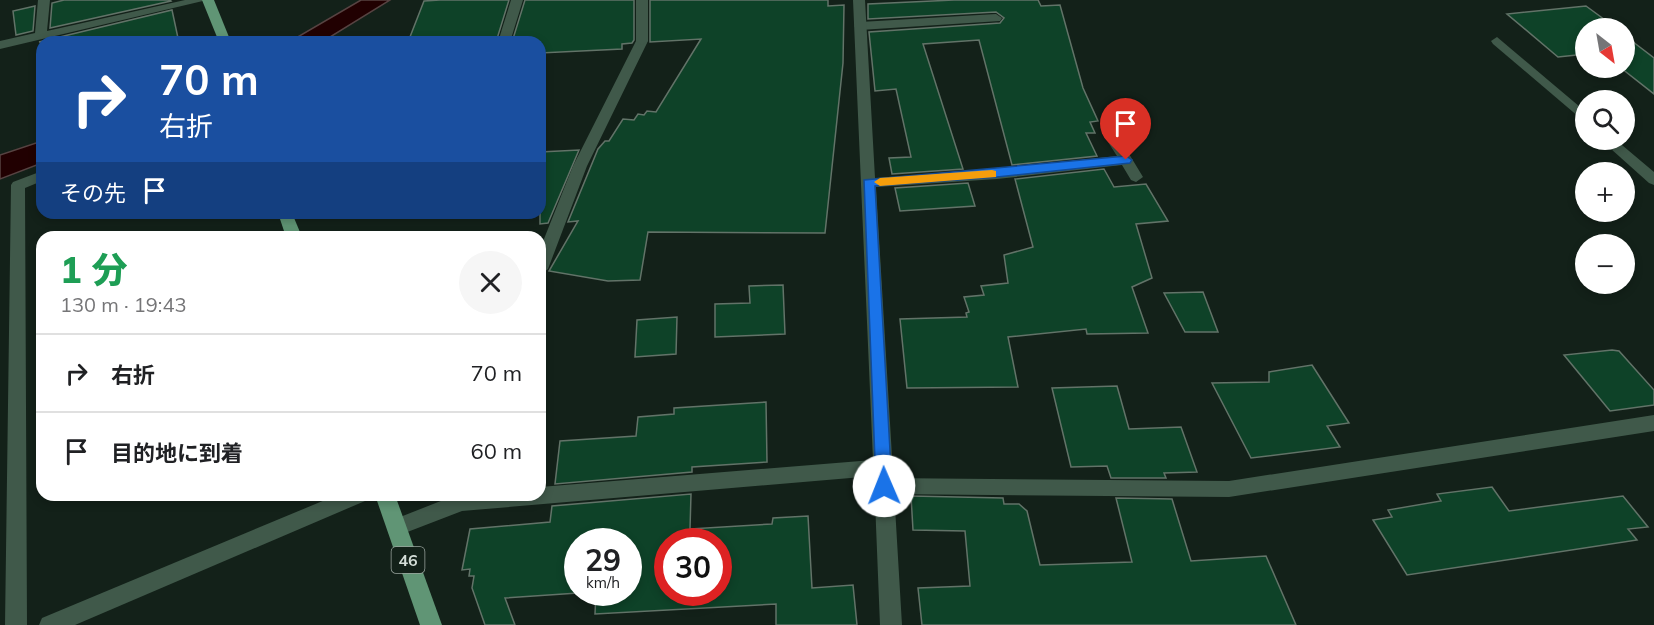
<!DOCTYPE html>
<html lang="ja">
<meta charset="utf-8">
<style>
:root{--surface:#fff;--page:#f6f6f6;--text:#202124;--muted:#757577;--line:#e0e0e0}
body{margin:0;font-family:Mulish,"Noto Sans JP",sans-serif;background:var(--page);color:var(--text);height:100vh;display:flex;flex-direction:column;font-size:22px;white-space:nowrap}
*{box-sizing:border-box;margin:0}
p{font-size:20px;color:var(--muted)}
.icon{flex:none;width:33px;height:33px;fill:none;stroke:currentColor;stroke-width:2;stroke-linecap:round;stroke-linejoin:round}
.map{position:relative;flex:1;overflow:hidden}
.details{position:absolute;left:36px;top:231px;width:510px;height:270px;display:flex;flex-direction:column;background:var(--surface);border-radius:18px;box-shadow:0 3px 9px #0003}
.details>*{flex:none}
.banner{position:absolute;left:36px;top:36px;width:510px;height:183px;border-radius:18px;box-shadow:0 3px 9px #0003;background:#1a4fa0;color:#fff;overflow:hidden}
.needle{width:39px;rotate:149deg}
.fabs{position:absolute;left:1575px;top:18px;display:grid;gap:12px}
.fabs a{display:grid;place-items:center;width:60px;height:60px;border-radius:50%;background:var(--surface);box-shadow:0 3px 9px #0003;font-size:30px}
.speed{position:absolute;left:564px;top:528px;display:flex;gap:12px;font-size:30px;font-weight:700;text-align:center}
.speed>*{display:grid;place-content:center;width:78px;height:78px;border-radius:50%;background:var(--surface);box-shadow:0 3px 9px #0003;line-height:1}
.speed small{font-size:15px;font-weight:400}
.speed .limit{border:9px solid #d22;background:#fff;color:#111}
.pin{position:absolute;display:grid;place-items:center;width:51px;height:51px;color:#fff;margin:-62px -26px;border-radius:50% 50% 50% 0;rotate:-45deg;box-shadow:0 0 6px #0007}
.pin .icon{rotate:45deg}
.me{position:absolute;width:66px;margin:-33px;rotate:359deg;stroke-linejoin:round;filter:drop-shadow(0 0 4px #0008)}
.turn{display:flex;align-items:center;gap:21px;height:126px;padding:0 24px;font-size:27px}
.turn .icon{width:78px;height:78px;stroke-width:2.5}
.turn b{display:block;font-size:42px;line-height:51px}
.then{display:flex;align-items:center;height:57px;padding:0 24px;background:#0003;gap:12px;font-size:22px}
.round{display:grid;place-items:center;flex:none;width:63px;height:63px;border-radius:32px;background:var(--page)}
.head{display:flex;align-items:center;justify-content:space-between;height:102px;padding:0 24px}
h1{font-size:36px;font-weight:800;line-height:45px;color:#1e9e55}
ul{padding:0;list-style:none}
li{display:flex;align-items:center;gap:18px;height:78px;padding:0 24px;border-top:2px solid var(--line)}
li div{flex:1}
li b{display:block;font-size:22px}
li em{font-style:normal}
.map>svg:first-child{display:block}
</style>
<div class="map">
<svg width="1654" height="625" viewBox="0 0 1654 625">
<rect width="100%" height="100%" fill="#132119"/>
<!-- water -->
<g fill="#210001" stroke="#574342" stroke-width="1.5">
<polygon points="361,0 390,0 322,42 289,42"/>
<polygon points="42,141 42,163 0,179 0,155"/>
</g>
<!-- building -->
<g fill="#0e4228" stroke="#627368" stroke-width="1.5" fill-rule="evenodd">
<polygon points="64,0 170,0 171,1 50,28 52,3"/>
<polygon points="440,0 509,0 496,42 408,42 424,1"/>
<polygon points="525,0 634,0 634,40 632,43 622,44 622,49 540,53 540,42 512,42"/>
<polygon points="650,0 828,0 828,6 844,5 843,63 825,233 648,232 640,280 608,281 549,271 578,221 568,222 598,149 605,141 609,141 623,119 634,120 638,114 644,115 647,111 656,112 701,39 650,42"/>
<polygon points="954,0 1038,0 1041,6 1060,5 1083,88 1098,121 1090,122 1095,133 1086,133 1097,156 1012,165 979,40 923,44 963,169 892,174 889,158 911,157 896,89 875,91 869,32 1000,23 1004,18 996,12 868,19 868,4"/>
<polygon points="35,6 33,31 16,35 13,11"/>
<polygon points="1586,6 1616,28 1586,28 1586,54 1558,57 1507,14"/>
<polygon points="172,10 178,38 164,42 39,42"/>
<polygon points="1624,35 1654,58 1654,94 1621,68 1624,68"/>
<polygon points="579,150 548,223 540,224 540,152"/>
<polygon points="1104,169 1114,187 1146,184 1168,221 1136,224 1152,278 1132,287 1148,333 1087,334 1086,329 1008,337 1018,387 907,388 900,319 967,317 966,313 969,312 964,297 984,295 981,286 1008,283 1004,255 1033,247 1015,179"/>
<polygon points="968,183 975,206 900,211 895,188"/>
<polygon points="783,285 785,334 715,337 715,304 750,303 749,286"/>
<polygon points="1203,292 1218,332 1185,332 1164,293"/>
<polygon points="677,317 676,354 635,357 637,320"/>
<polygon points="1612,350 1619,351 1654,390 1654,405 1610,411 1564,355"/>
<polygon points="1312,365 1349,423 1327,426 1340,447 1251,458 1212,383 1269,382 1269,372"/>
<polygon points="1117,386 1129,429 1181,427 1197,472 1164,473 1166,478 1111,478 1107,466 1071,467 1052,388"/>
<polygon points="766,402 767,462 692,467 692,472 555,484 560,441 636,436 638,417 674,414 674,408"/>
<polygon points="1492,487 1509,511 1623,496 1648,527 1628,529 1637,540 1407,575 1373,520 1392,517 1388,510 1441,501 1437,494"/>
<path d="M 691,494 L 690,529 L 772,524 L 773,518 L 808,516 L 812,588 L 853,585 L 857,625 L 776,625 L 776,604 L 595,614 L 596,592 L 628,592 L 628,542 L 578,542 L 578,592 L 593,592 L 505,598 L 515,625 L 485,625 L 472,588 L 474,576 L 469,576 L 470,569 L 462,570 L 470,529 L 550,522 L 552,506 ZM 668,542 L 718,542 L 718,592 L 668,592 Z"/>
<polygon points="911,496 1003,498 1004,504 1019,504 1027,511 1040,565 1132,562 1116,498 1172,499 1191,561 1266,556 1296,625 922,625 918,588 970,586 965,531 913,530"/>
</g>
<g fill="none" stroke-linecap="round" stroke-linejoin="round">
<!-- service -->
<g fill="#40594a" fill-rule="evenodd">
<polygon points="996,14 1002,18 1000,21 860,30 854,26 860,22"/>
<polygon points="642,37 648,41 587,166 548,269 540,275 540,249 573,166 636,41"/>
<polygon points="1654,415 1654,431 1229,497 884,494 877,492 874,486 877,480 884,478 1229,481"/>
</g>
<!-- minor -->
<g fill="#40594a" fill-rule="evenodd">
<polygon points="38,0 50,0 47,31 185,0 207,0 0,49 0,41 35,33"/>
<polygon points="511,0 523,0 510,42 498,42"/>
<polygon points="636,0 648,0 648,41 642,45 636,41"/>
<polygon points="853,0 865,0 875,178 997,169 1117,156 1108,142 1115,138 1120,139 1143,177 1136,182 1131,180 1122,165 997,179 876,187 902,625 880,625 874,476 462,511 397,536 390,533 387,527 390,521 456,495 540,495 540,487 873,460"/>
<polygon points="1497,37 1586,112 1586,123 1493,44 1491,41"/>
<polygon points="1601,140 1616,140 1654,172 1654,185 1649,183"/>
<polygon points="42,171 42,181 25,188 27,625 5,625 11,185 13,182"/>
<polygon points="337,495 368,495 365,501 75,625 39,625 42,618"/>
</g>
<!-- primary -->
<g fill="#609575" fill-rule="evenodd">
<polygon points="202,0 214,0 231,42 219,42"/>
<polygon points="278,213 292,213 302,237 286,237"/>
<polygon points="375,495 395,495 442,625 420,625"/>
</g>
</g>
<!-- route -->
<polygon fill="#1a73e8" stroke="#114b97" stroke-width="1.5" points="1126,156 1132,160 1130,163 997,177 875,186 892,486 889,491 884,493 878,491 876,486 864,180"/>
<!-- slow -->
<polygon fill="#f59e0b" points="992,170 996,171 996,177 880,186 874,182 880,178"/>
<g text-anchor="middle" dominant-baseline="central" stroke-width="4.5" stroke-linejoin="round" paint-order="stroke">
<!-- shield labels -->
<rect fill="#132119" stroke="#9aa59f" stroke-width="1.5" x="391.5" y="547" width="33" height="26" rx="4.5"/>
<g font-size="16" font-weight="bold" fill="#d4ded8">
<text x="408" y="560">46</text>
</g>
</g>
</svg>
<div class="fabs">
<a><svg class="needle" viewBox="-14 -14 28 28"><path d="M0-13l5 13h-10z" fill="#e53935"/><path d="M0 13l5-13h-10z" fill="#757577"/></svg></a>
<a><svg class="icon" aria-label="search" viewBox="0 0 24 24"><circle cx="10" cy="10" r="6"/><path d="M15 15l6 6"/></svg></a>
<a>+</a>
<a>−</a>
</div>
<div class="speed"><div>29<small>km/h</small></div><div class="limit">30</div></div>
<div class="pin" style="left:1126px;top:160px;background:#d93025"><svg class="icon" aria-label="arrive" viewBox="0 0 24 24"><path d="M6 21V4h12l-3 4 3 4H6"/></svg></div>
<svg class="me" style="left:884px;top:486px" viewBox="-20 -20 40 40"><circle r="19" fill="#fff"/><path d="M0-13L10 11 0 6-10 11z" fill="#1a73e8"/></svg>
<div class="banner">
<div class="turn"><svg class="icon" aria-label="right" viewBox="0 0 24 24"><path d="M7 20v-9h11M14 6l5 5-5 5"/></svg><div><b>70 m</b>右折</div></div>
<div class="then">その先<svg class="icon" aria-label="arrive" viewBox="0 0 24 24"><path d="M6 21V4h12l-3 4 3 4H6"/></svg></div>
</div>
<section class="details">
<div class="head"><div><h1>1 分</h1><p>130 m · 19:43</p></div><a class="round"><svg class="icon" aria-label="close" viewBox="0 0 24 24"><path d="M6 6l12 12M18 6L6 18"/></svg></a></div>
<ul>
<li><svg class="icon" aria-label="right" viewBox="0 0 24 24"><path d="M7 20v-9h11M14 6l5 5-5 5"/></svg><div><b>右折</b></div><em>70 m</em></li>
<li><svg class="icon" aria-label="arrive" viewBox="0 0 24 24"><path d="M6 21V4h12l-3 4 3 4H6"/></svg><div><b>目的地に到着</b></div><em>60 m</em></li>
</ul>
</section>
</div>
